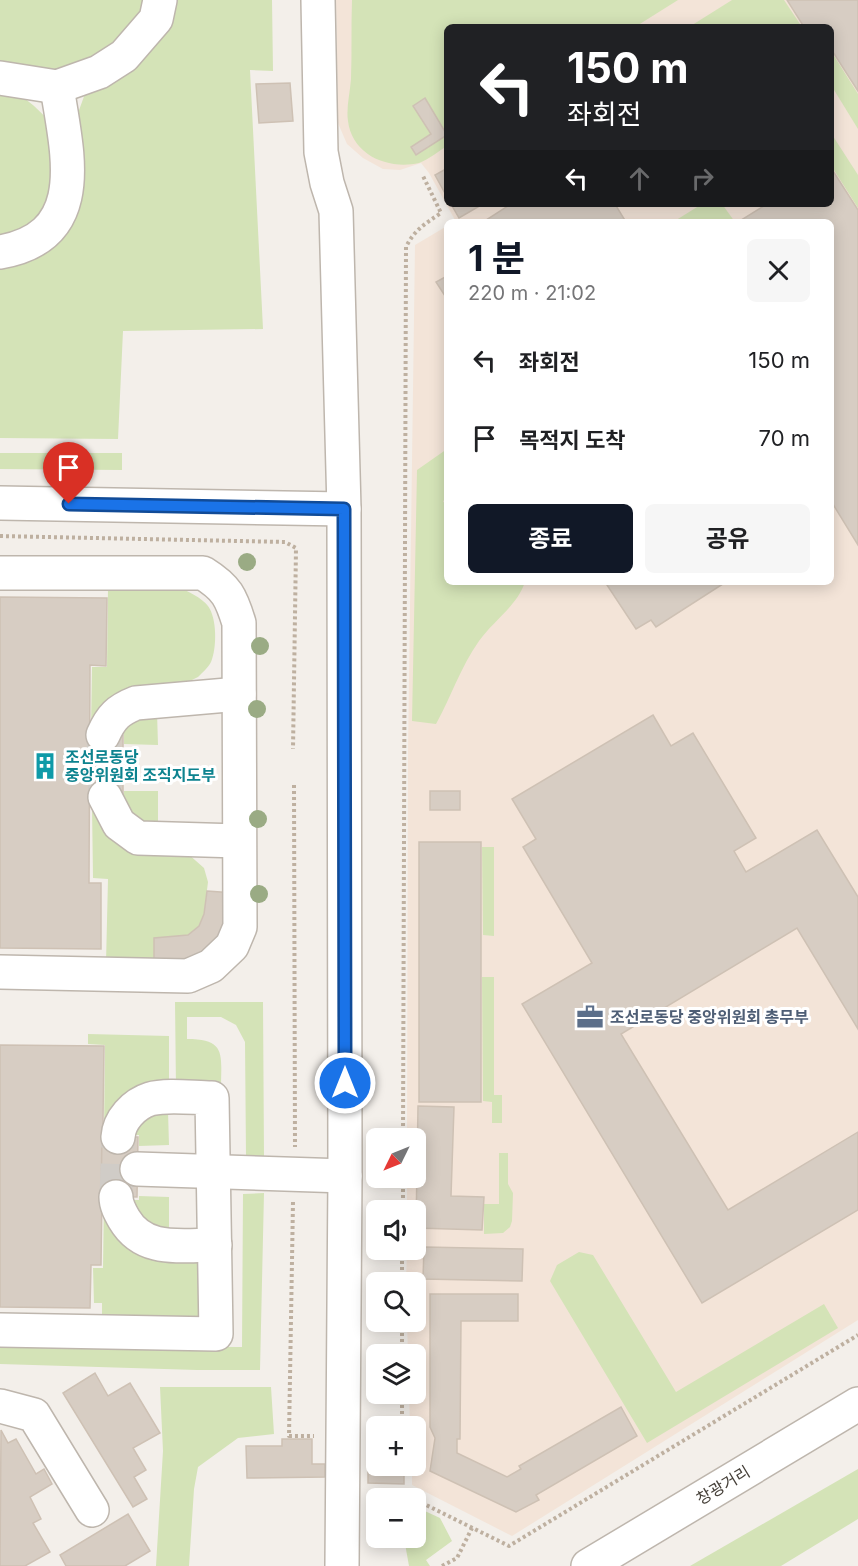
<!DOCTYPE html>
<html lang="ko">
<meta charset="utf-8">
<style>
:root{--surface:#fff;--page:#f6f6f6;--text:#202124;--muted:#757577;--accent:#111827}
body{margin:0;font-family:Inter,"Noto Sans KR",sans-serif;background:var(--page);color:var(--text);height:100vh;display:flex;flex-direction:column;font-size:22px;white-space:nowrap}
*{box-sizing:border-box;margin:0}
p{font-size:20px;color:var(--muted)}
.icon{flex:none;width:33px;height:33px;fill:none;stroke:currentColor;stroke-width:2;stroke-linecap:round;stroke-linejoin:round}
.map{position:relative;flex:1;overflow:hidden}
.sheet{position:absolute;left:444px;top:219px;width:390px;height:366px;display:flex;flex-direction:column;background:var(--surface);border-radius:9px;box-shadow:0 3px 15px #0003}
.sheet>*{flex:none}
.hud{position:absolute;left:444px;top:24px;width:390px;height:183px;border-radius:9px;box-shadow:0 3px 15px #0003;background:#202124;color:#fff;overflow:hidden}
.needle{width:39px;rotate:227deg}
.controls{position:absolute;left:366px;top:1128px;display:grid;gap:12px}
.controls a{display:grid;place-items:center;width:60px;height:60px;border-radius:9px;background:var(--surface);box-shadow:0 3px 15px #0003;font-size:30px}
.pin{position:absolute;display:grid;place-items:center;width:51px;height:51px;color:#fff;margin:-62px -26px;border-radius:50% 50% 50% 0;rotate:-45deg;box-shadow:0 0 6px #0007}
.pin .icon{rotate:45deg}
.me{position:absolute;width:66px;margin:-33px;rotate:0deg;stroke-linejoin:round;filter:drop-shadow(0 0 4px #0008)}
.turn{display:flex;align-items:center;gap:21px;height:126px;padding:0 24px;font-size:27px}
.turn .icon{width:78px;height:78px;stroke-width:2.5}
.turn b{display:block;font-size:42px;line-height:51px}
.lanes{display:flex;align-items:center;height:57px;padding:0 24px;background:#0003;justify-content:center;gap:30px;direction:ltr}
.lanes .off{opacity:.35}
.round{display:grid;place-items:center;flex:none;width:63px;height:63px;border-radius:9px;background:var(--page)}
.headline{display:flex;align-items:center;justify-content:space-between;height:102px;padding:0 24px}
h1{font-size:36px;font-weight:700;line-height:45px;color:var(--accent)}
.cta{display:flex;gap:12px;margin-top:auto;padding:12px 24px}
.cta a{flex:1;height:69px;border-radius:9px;background:var(--accent);color:#fff;font-size:24px;font-weight:700;line-height:69px;text-align:center}
.cta a+a{background:var(--page);color:var(--text)}
ul{padding:0;list-style:none}
li{display:flex;align-items:center;gap:18px;height:78px;padding:0 24px}
li div{flex:1}
li b{display:block;font-size:22px}
li em{font-style:normal}
.map>svg:first-child{display:block}
</style>
<div class="map">
<svg width="858" height="1566" viewBox="0 0 858 1566">
<rect width="100%" height="100%" fill="#f3efea"/>
<!-- commercial -->
<path fill="#f3e4d8" fill-rule="evenodd" d="M 336,0 L 858,0 L 858,1320 L 512,1536 L 412,1485 L 412,1466 L 416,1466 L 416,1426 L 410,1426 L 409,1394 L 416,1394 L 416,1354 L 408,1354 L 407,1322 L 416,1322 L 416,1282 L 406,1282 L 407,1250 L 416,1250 L 416,1210 L 407,1210 L 407,1178 L 416,1178 L 416,1138 L 407,1138 L 408,752 L 415,245 L 447,226 L 447,582 L 831,582 L 831,222 L 453,222 L 455,220 L 429,173 L 421,163 L 400,170 L 383,169 L 363,158 L 347,144 L 338,123 ZM 447,27 L 831,27 L 831,204 L 447,204 Z"/>
<!-- green -->
<g fill="#d4e3b7">
<polygon points="0,0 152,0 126,45 68,70 0,70"/>
<polygon points="168,0 272,0 273,71 250,70 263,329 123,331 118,439 0,438 0,260 43,246 74,124 86,91"/>
<path d="M 352,0 L 678,0 L 635,27 L 447,27 L 447,146 C 439,151 428,160 419,163 C 388,170 352,155 348,121 C 346,108 350,93 351,79 C 352,53 351,26 352,0 Z"/>
<polygon points="732,0 784,0 802,27 689,27"/>
<polygon points="831,51 858,94 858,129 831,85"/>
<path d="M 0,86 C 22,93 36,107 51,123 L 51,209 L 0,244 Z"/>
<polygon points="831,133 858,175 858,208 834,170 831,171"/>
<polygon points="702,204 722,204 735,222 673,222"/>
<path d="M 447,449 L 447,499 L 443,501 L 447,507 L 447,582 L 525,582 C 517,606 494,620 479,641 C 461,666 451,697 436,724 L 412,721 L 417,470 Z"/>
<polygon points="0,453 122,453 122,470 0,469"/>
<path d="M 179,587 C 188,592 201,597 208,606 C 217,618 217,648 211,662 C 208,668 202,673 198,677 L 91,730 L 92,667 L 107,667 L 108,589 Z"/>
<polygon points="157,712 158,745 124,744 124,734 116,734 118,728"/>
<polygon points="124,791 158,791 158,826 131,822 124,798"/>
<polygon points="92,806 187,853 204,868 208,882 204,914 199,926 154,963 106,963 108,879 93,878"/>
<polygon points="482,847 494,847 494,936 483,935"/>
<polygon points="482,977 494,977 494,1095 502,1095 502,1123 492,1123 492,1102 483,1101"/>
<path d="M 175,1002 L 263,1002 L 264,1156 L 246,1156 L 245,1042 L 236,1025 L 221,1017 L 187,1017 L 187,1039 C 227,1039 221,1055 221,1088 L 176,1088 Z"/>
<polygon points="88,1034 169,1036 169,1088 104,1134 105,1045 88,1044"/>
<polygon points="168,1111 169,1145 139,1146 139,1135 131,1135 145,1115"/>
<polygon points="499,1153 508,1153 508,1184 513,1193 512,1221 510,1227 503,1233 484,1234 484,1204 499,1204"/>
<polygon points="264,1193 260,1370 197,1370 0,1364 0,1346 242,1347 243,1194"/>
<polygon points="139,1196 169,1197 169,1232 155,1236 128,1200 139,1200"/>
<polygon points="104,1198 203,1263 203,1317 102,1326 102,1303 94,1303 93,1268 103,1268"/>
<polygon points="579,1252 593,1255 676,1392 824,1304 838,1328 647,1443 550,1281 557,1265"/>
<polygon points="160,1387 271,1387 274,1434 238,1438 198,1467 194,1489 189,1566 156,1566 163,1451"/>
<polygon points="858,1469 858,1519 781,1566 690,1566"/>
<polygon points="416,1507 440,1518 452,1541 426,1560 430,1566 409,1566 404,1538 416,1538"/>
</g>
<!-- building -->
<g fill="#d7cdc3" stroke="#cec1b4" stroke-width="1.5">
<polygon points="787,0 858,0 858,91 831,49 831,27 804,27"/>
<polygon points="290,83 293,121 259,123 256,84"/>
<polygon points="425,98 447,135 416,155 411,147 431,134 413,106"/>
<polygon points="444,170 447,175 447,197 435,175"/>
<polygon points="833,171 858,210 858,545 831,501 831,222 738,222 767,204 831,204 831,172"/>
<polygon points="451,204 483,204 459,218"/>
<polygon points="511,204 615,204 626,222 483,222"/>
<polygon points="447,276 447,299 436,282"/>
<polygon points="605,582 726,582 656,627 651,620 636,629"/>
<polygon points="0,597 107,598 106,666 90,665 89,883 101,883 101,949 0,948"/>
<polygon points="653,715 671,746 693,733 756,838 734,851 746,872 817,830 858,897 858,1029 797,928 621,1034 728,1210 858,1132 858,1210 702,1303 522,1004 592,963 523,847 536,839 512,799"/>
<polygon points="90,735 123,735 123,798 89,797"/>
<rect x="430" y="791" width="30" height="19"/>
<rect x="419" y="842" width="62" height="260"/>
<polygon points="207,891 234,893 220,951 187,964 154,963 154,938 188,935 199,926 204,914"/>
<polygon points="0,1045 104,1046 101,1265 91,1265 90,1308 0,1307"/>
<polygon points="418,1106 454,1107 451,1196 484,1197 482,1230 416,1228"/>
<polygon points="102,1137 138,1137 137,1197 101,1196"/>
<polygon points="424,1247 523,1249 522,1281 423,1279"/>
<polygon points="430,1294 518,1294 518,1321 461,1321 460,1439 457,1439 457,1453 507,1477 521,1469 519,1466 621,1407 637,1436 536,1495 539,1500 516,1512 430,1471 435,1438 430,1427"/>
<polygon points="95,1373 108,1396 130,1383 160,1433 133,1448 146,1470 134,1477 147,1499 133,1507 63,1393"/>
<polygon points="1,1430 8,1443 16,1439 36,1474 44,1469 52,1484 30,1497 41,1519 33,1523 50,1552 25,1566 0,1566"/>
<polygon points="282,1439 312,1439 312,1464 325,1464 325,1477 247,1478 246,1446 282,1446"/>
<polygon points="368,1449 376,1450 376,1466 404,1466 404,1484 368,1483"/>
<polygon points="128,1514 150,1551 125,1566 66,1566 60,1555"/>
</g>
<g fill="none" stroke-linecap="round" stroke-linejoin="round">
<!-- minor-tunnel -->
<g stroke="#d0ccc7" stroke-width="33" stroke-dasharray="33 16" stroke-linecap="butt">
<polyline points="103,735 105,797"/>
<polyline points="116,1197 118,1137"/>
</g>
<defs>
<g id="minor">
<polyline points="318,0 321,152 327,183 336,211 344,509 345,1176 342,1566"/>
<polyline points="0,78 57,87 99,72 124,56 156,19 160,0"/>
<path d="M 0,252 C 91,236 67,153 57,87"/>
<polyline points="0,503 344,509"/>
<path d="M 0,573 L 203,573 C 227,588 231,597 239,623 L 240,927 L 232,946 L 211,966 L 188,976 L 0,972"/>
<path d="M 103,735 C 111,717 118,710 136,703 L 239,694"/>
<polyline points="105,797 119,824 138,838 239,841"/>
<polyline points="137,1169 345,1176"/>
<path d="M 116,1197 C 116,1205 120,1212 124,1219 C 144,1253 180,1245 215,1245"/>
<path d="M 0,1330 L 216,1334 L 212,1098 C 194,1098 167,1094 150,1099 C 134,1104 119,1120 118,1137"/>
<polyline points="0,1406 34,1415 92,1510"/>
<polyline points="588,1566 858,1404"/>
</g>
</defs>
<!-- minor casing -->
<use href="#minor" stroke="#beb6ad" stroke-width="36"/>
<!-- path -->
<g stroke="#beb0a0" stroke-width="4" stroke-dasharray="3 3" stroke-linecap="butt">
<polyline points="0,536 285,542 296,548 293,749"/>
<polyline points="294,785 295,1147"/>
<path d="M 403,1138 L 406,247 C 414,230 426,223 441,213 L 423,176"/>
<polyline points="293,1202 289,1436 314,1436"/>
<polyline points="403,1210 403,1178"/>
<polyline points="402,1282 402,1250"/>
<polyline points="402,1354 402,1322"/>
<polyline points="402,1426 402,1394"/>
<polyline points="402,1494 412,1498"/>
<polyline points="416,1500 509,1546 858,1335"/>
<polyline points="442,1566 457,1558 472,1528"/>
</g>
<!-- minor -->
<use href="#minor" stroke="#fff" stroke-width="33"/>
</g>
<!-- trees -->
<g fill="#9aab84">
<circle cx="247" cy="562" r="9"/>
<circle cx="260" cy="646" r="9"/>
<circle cx="257" cy="709" r="9"/>
<circle cx="258" cy="819" r="9"/>
<circle cx="259" cy="894" r="9"/>
</g>
<g fill="none" stroke-linecap="round" stroke-linejoin="round">
<defs>
<polyline id="route" points="69,504 344,509 345,1083"/>
</defs>
<!-- route casing -->
<use href="#route" stroke="#114b97" stroke-width="15"/>
<!-- route -->
<use href="#route" stroke="#1a73e8" stroke-width="10"/>
</g>
<!-- icons -->
<defs>
<symbol id="building-bare" viewBox="-9 -9 18 18"><path d="M-4-6H4V6H1V3H-1V6H-4ZM-2.5-4.3h1.7v1.8h-1.7ZM.8-4.3h1.7v1.8H.8ZM-2.5-1h1.7V.8h-1.7ZM.8-1h1.7V.8H.8Z" fill="#0f9aa8" stroke="#fff" stroke-width="2.5" paint-order="stroke"/></symbol>
<symbol id="office-bare" viewBox="-9 -9 18 18"><path d="M-6-3h4V-5.5h4V-3h4V5H-6ZM-1-4.5V-3h2v-1.5ZM-6 0V1H6V0Z" fill="#5c6f8a" stroke="#fff" stroke-width="2.5" paint-order="stroke"/></symbol>
</defs>
<g fill-rule="evenodd">
<use href="#building-bare" x="26" y="747" width="38" height="38"/>
<use href="#office-bare" x="571" y="998" width="38" height="38"/>
</g>
<g text-anchor="middle" dominant-baseline="central" stroke-width="6" stroke-linejoin="round" paint-order="stroke">
<!-- culture labels -->
<g font-size="16" font-weight="bold" fill="#0d838f" stroke="#fff" text-anchor="start">
<text x="65" y="757">조선로동당<tspan x="65" dy="18">중앙위원회 조직지도부</tspan></text>
</g>
<!-- service labels -->
<g font-size="16" font-weight="bold" fill="#4e5e75" stroke="#fff" text-anchor="start">
<text x="610" y="1017">조선로동당 중앙위원회 총무부</text>
</g>
<!-- street labels -->
<g font-size="16" fill="#464039" stroke="#fff">
<text transform="translate(723 1485) rotate(-31)">창광거리</text>
</g>
</g>
</svg>
<div class="controls">
<a><svg class="needle" viewBox="-14 -14 28 28"><path d="M0-13l5 13h-10z" fill="#e53935"/><path d="M0 13l5-13h-10z" fill="#757577"/></svg></a>
<a><svg class="icon" aria-label="sound" viewBox="0 0 24 24"><path d="M4 9h4l5-4v14l-5-4H4zM17 9q2 3 0 6"/></svg></a>
<a><svg class="icon" aria-label="search" viewBox="0 0 24 24"><circle cx="10" cy="10" r="6"/><path d="M15 15l6 6"/></svg></a>
<a><svg class="icon" aria-label="layers" viewBox="0 0 24 24"><path d="M12 4l9 5-9 5-9-5zM3 14l9 5 9-5"/></svg></a>
<a>+</a>
<a>−</a>
</div>
<div class="pin" style="left:69px;top:504px;background:#d93025"><svg class="icon" aria-label="arrive" viewBox="0 0 24 24"><path d="M6 21V4h12l-3 4 3 4H6"/></svg></div>
<svg class="me" style="left:345px;top:1083px" viewBox="-20 -20 40 40"><circle r="17" fill="#1a73e8" stroke="#fff" stroke-width="3"/><path d="M0-11L8 9 0 5-8 9z" fill="#fff"/></svg>
<div class="hud">
<div class="turn"><svg class="icon" aria-label="left" viewBox="0 0 24 24"><path d="M17 20v-9H6M10 6l-5 5 5 5"/></svg><div><b>150 m</b>좌회전</div></div>
<div class="lanes"><svg class="icon" aria-label="left" viewBox="0 0 24 24"><path d="M17 20v-9H6M10 6l-5 5 5 5"/></svg><svg class="icon off" aria-label="ahead" viewBox="0 0 24 24"><path d="M12 20V5M6 11l6-6 6 6"/></svg><svg class="icon off" aria-label="right" viewBox="0 0 24 24"><path d="M7 20v-9h11M14 6l5 5-5 5"/></svg></div>
</div>
<section class="sheet">
<div class="headline"><div><h1>1 분</h1><p>220 m · 21:02</p></div><a class="round"><svg class="icon" aria-label="close" viewBox="0 0 24 24"><path d="M6 6l12 12M18 6L6 18"/></svg></a></div>
<ul>
<li><svg class="icon" aria-label="left" viewBox="0 0 24 24"><path d="M17 20v-9H6M10 6l-5 5 5 5"/></svg><div><b>좌회전</b></div><em>150 m</em></li>
<li><svg class="icon" aria-label="arrive" viewBox="0 0 24 24"><path d="M6 21V4h12l-3 4 3 4H6"/></svg><div><b>목적지 도착</b></div><em>70 m</em></li>
</ul>
<div class="cta"><a>종료</a><a>공유</a></div>
</section>
</div>
